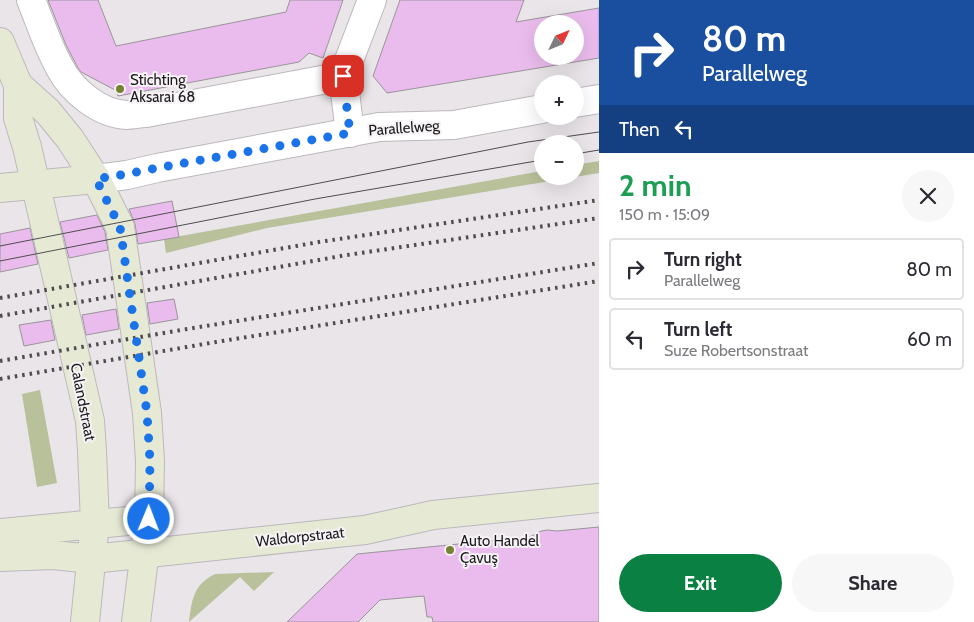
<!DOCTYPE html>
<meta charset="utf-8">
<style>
:root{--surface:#fff;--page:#f7f7f7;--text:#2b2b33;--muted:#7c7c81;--line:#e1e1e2;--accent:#0b8043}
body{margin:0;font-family:Cabin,sans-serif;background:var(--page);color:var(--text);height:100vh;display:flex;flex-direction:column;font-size:19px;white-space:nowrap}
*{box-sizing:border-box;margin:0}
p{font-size:16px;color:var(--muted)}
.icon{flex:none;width:28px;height:28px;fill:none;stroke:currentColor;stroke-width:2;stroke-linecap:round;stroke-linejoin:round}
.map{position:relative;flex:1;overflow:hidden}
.drawer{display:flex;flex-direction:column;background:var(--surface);width:375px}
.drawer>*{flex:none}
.top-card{background:#1a4fa0;color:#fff;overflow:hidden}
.needle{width:32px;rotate:47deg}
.controls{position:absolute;left:534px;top:15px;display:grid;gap:10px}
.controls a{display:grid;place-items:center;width:50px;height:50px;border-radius:50%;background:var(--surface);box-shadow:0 5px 20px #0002;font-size:25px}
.pin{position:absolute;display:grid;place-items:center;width:42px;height:42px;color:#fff;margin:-21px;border-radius:10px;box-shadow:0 2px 8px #0006}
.me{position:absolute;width:55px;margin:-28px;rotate:1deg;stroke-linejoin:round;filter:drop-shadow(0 0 4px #0008)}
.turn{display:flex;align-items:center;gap:18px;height:105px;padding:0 20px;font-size:22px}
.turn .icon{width:65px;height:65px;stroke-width:2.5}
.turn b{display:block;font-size:35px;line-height:42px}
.then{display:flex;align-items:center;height:48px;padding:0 20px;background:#0003;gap:10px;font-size:19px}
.round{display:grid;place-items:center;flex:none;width:52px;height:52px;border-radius:26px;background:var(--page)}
.summary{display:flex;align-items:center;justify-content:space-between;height:85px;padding:0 20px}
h1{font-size:30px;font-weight:700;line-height:38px;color:#1e9e55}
.button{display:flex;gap:10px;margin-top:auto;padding:10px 20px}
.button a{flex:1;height:58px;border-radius:30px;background:var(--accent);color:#fff;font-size:20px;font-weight:700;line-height:58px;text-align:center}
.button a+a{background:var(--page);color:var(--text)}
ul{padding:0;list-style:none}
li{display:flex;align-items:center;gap:15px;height:62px;margin:0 10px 8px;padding:0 10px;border:2px solid var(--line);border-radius:5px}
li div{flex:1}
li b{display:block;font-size:19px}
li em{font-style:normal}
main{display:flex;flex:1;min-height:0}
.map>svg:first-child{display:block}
</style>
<main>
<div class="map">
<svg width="599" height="622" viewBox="0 0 599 622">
<rect width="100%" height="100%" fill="#e9e5e9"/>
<!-- green -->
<g fill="#b9c19a">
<polygon points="599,161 599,173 267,228 166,253 164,239 542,171 542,176 575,176 575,165"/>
<polygon points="40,390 57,483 37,487 22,394"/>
<path d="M 274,572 L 254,591 L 240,577 L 189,622 C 192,600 193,585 215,574 Z"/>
</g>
<!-- building -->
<g fill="#eabced" stroke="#999599" fill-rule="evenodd">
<polygon points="48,0 98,0 116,46 286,12 290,0 343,0 323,58 309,53 299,62 118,96 115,90 81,72 78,68 66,45"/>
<path d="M 400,0 L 524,0 L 516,22 L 599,8 L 599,58 L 387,93 L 373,76 ZM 542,24 L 575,24 L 575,56 L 542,56 Z"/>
<polygon points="172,201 179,237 138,244 135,224 129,209"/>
<polygon points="97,215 105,232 108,250 69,258 60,222"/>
<polygon points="30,228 38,264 0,272 0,234"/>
<polygon points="174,299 178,319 150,324 147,303"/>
<polygon points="116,309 119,329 86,335 82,315"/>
<polygon points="51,320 55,340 24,346 19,325"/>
<polygon points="599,527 599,622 433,622 432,617 427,617 424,596 380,600 358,622 287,622 357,554 530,537 541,531 548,530 557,531"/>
</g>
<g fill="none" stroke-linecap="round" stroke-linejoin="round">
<defs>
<g id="street">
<path d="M 31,0 C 40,22 48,47 60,68 C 72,91 100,114 127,115 C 133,115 140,113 146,113 L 343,76"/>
<polyline points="575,103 599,99"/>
<polyline points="350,133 343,76 372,0"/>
<polyline points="96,179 127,175 157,168 379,127 454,125 542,109"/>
</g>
<g id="secondary">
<polyline points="0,42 18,85 18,118 27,147 90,421 92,451 95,523 85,622"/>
<polyline points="18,85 48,112 70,139 96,179 120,227 147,413 150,461 149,519 136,622"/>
<polyline points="0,188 96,179"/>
<polyline points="0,533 149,519"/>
<polyline points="0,557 53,555 92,559 365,530 433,515 599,498"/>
</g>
</defs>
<!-- street casing -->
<use href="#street" stroke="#bcb8bc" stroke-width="30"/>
<!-- secondary casing -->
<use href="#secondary" stroke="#bcb8bc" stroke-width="30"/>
<!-- street -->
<use href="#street" stroke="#fff" stroke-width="28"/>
<!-- secondary -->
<use href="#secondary" stroke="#e6ead5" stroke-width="28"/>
<!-- tram -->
<g stroke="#4f4d4f" stroke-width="1">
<polyline points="575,154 599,150"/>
<polyline points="0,246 528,142 599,132"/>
<polyline points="0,261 315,199 542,160"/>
</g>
<!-- rail -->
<g stroke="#4f4d4f" stroke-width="4" stroke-dasharray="2.5 5" stroke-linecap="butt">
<polyline points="0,298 319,242 599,200"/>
<polyline points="0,316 347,255 599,218"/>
<polyline points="0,361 187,329 599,263"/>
<polyline points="0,379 216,342 599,281"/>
</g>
</g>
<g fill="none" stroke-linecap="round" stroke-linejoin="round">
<!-- route -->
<polyline stroke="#1a73e8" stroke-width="9" stroke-dasharray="0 16.2" points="149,519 150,461 147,413 120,227 96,179 127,174 157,168 350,133 343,76"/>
</g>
<!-- markers -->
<g fill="#76822f" stroke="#f6f2f6" stroke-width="2">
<circle cx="120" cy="89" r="5"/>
<circle cx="450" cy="550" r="5"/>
</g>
<g text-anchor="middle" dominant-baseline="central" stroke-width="4" stroke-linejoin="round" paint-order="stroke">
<!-- poi labels -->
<g font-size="15" fill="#1c1b1c" stroke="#f6f2f6" text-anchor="start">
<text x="130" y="80">Stichting<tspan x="130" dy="17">Aksarai 68</tspan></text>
<text x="460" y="541">Auto Handel<tspan x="460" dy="17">Çavuş</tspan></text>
</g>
<!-- street labels -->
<g font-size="15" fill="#1c1b1c" stroke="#f6f2f6">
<text transform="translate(404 128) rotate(-4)">Parallelweg</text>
<text transform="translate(83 402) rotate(79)">Calandstraat</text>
<text transform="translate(300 537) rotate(-6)">Waldorpstraat</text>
</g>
</g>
</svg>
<div class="controls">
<a><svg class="needle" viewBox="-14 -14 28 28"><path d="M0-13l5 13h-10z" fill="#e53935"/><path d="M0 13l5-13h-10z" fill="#7c7c81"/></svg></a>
<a>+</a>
<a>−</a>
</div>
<div class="pin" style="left:343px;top:76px;background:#d93025"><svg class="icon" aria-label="arrive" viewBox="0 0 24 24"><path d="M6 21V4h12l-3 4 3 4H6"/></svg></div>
<svg class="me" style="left:149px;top:519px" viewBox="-20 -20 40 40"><circle r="17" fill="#1a73e8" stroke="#fff" stroke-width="3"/><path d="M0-11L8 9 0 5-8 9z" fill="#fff"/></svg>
</div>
<section class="drawer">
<div class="top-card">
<div class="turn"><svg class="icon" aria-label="right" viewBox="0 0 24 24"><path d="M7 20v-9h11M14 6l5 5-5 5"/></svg><div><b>80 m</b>Parallelweg</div></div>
<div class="then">Then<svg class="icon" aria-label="left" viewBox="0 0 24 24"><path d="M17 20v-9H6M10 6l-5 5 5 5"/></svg></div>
</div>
<div class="summary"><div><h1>2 min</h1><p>150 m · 15:09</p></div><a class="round"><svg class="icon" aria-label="close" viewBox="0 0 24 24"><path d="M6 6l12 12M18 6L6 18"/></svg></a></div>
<ul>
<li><svg class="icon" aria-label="right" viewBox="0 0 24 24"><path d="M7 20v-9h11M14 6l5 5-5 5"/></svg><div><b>Turn right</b><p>Parallelweg</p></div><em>80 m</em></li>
<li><svg class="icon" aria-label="left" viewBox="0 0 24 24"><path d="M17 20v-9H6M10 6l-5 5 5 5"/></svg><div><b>Turn left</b><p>Suze Robertsonstraat</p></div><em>60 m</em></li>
</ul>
<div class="button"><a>Exit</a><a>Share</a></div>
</section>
</main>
